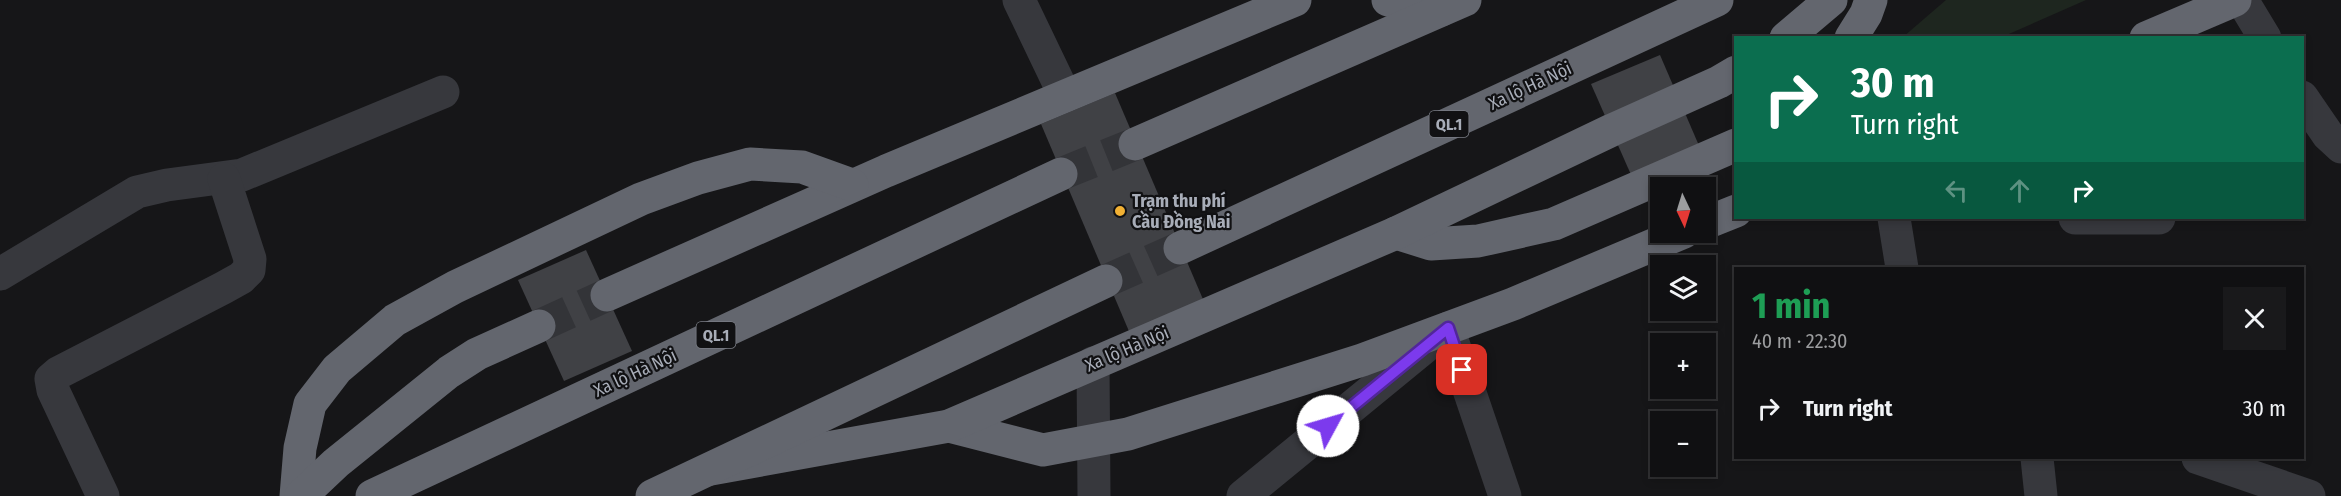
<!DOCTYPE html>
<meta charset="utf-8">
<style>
:root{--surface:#101012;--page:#19191b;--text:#f1f3f6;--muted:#9c9d9f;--line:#303032}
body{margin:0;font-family:"Fira Sans Condensed",sans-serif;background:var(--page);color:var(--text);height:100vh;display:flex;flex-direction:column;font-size:22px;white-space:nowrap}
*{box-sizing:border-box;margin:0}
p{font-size:20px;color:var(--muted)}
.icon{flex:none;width:33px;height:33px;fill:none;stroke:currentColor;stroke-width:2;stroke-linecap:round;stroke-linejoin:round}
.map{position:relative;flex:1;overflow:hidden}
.side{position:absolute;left:1734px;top:267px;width:570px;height:192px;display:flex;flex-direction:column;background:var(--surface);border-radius:0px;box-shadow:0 3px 9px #0003,0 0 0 2px var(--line)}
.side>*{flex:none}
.top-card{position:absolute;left:1734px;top:36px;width:570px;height:183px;border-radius:0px;box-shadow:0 3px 9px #0003,0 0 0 2px var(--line);background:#0b6e4f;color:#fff;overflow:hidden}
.needle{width:39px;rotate:176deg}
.fabs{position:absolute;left:1650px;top:177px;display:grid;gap:12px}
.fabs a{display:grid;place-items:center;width:66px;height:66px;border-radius:0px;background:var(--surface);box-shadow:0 3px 9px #0003,0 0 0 2px var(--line);font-size:30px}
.pin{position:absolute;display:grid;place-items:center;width:51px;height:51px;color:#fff;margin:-26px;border-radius:12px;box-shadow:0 3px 9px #0006}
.me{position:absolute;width:66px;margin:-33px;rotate:51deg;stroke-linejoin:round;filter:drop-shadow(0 0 4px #0008)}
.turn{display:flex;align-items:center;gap:21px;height:126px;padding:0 18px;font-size:27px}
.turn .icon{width:78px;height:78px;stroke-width:2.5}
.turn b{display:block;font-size:42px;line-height:51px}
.lanes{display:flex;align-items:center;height:57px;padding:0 18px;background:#0003;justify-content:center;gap:30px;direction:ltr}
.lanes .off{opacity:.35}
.round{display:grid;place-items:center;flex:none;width:63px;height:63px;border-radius:0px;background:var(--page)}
.headline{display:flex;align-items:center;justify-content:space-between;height:102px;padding:0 18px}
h1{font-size:36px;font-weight:700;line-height:45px;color:#1e9e55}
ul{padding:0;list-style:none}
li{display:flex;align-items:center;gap:18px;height:78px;padding:0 18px}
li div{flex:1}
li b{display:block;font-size:22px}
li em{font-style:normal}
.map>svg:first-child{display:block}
</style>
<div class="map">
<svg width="2341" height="496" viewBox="0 0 2341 496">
<rect width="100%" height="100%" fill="#161618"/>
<!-- green -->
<polygon fill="#1e261f" points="1946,0 2086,0 2002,37 1903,37"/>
<!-- building -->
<g fill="#404145">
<polygon points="1660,55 1700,148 1632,177 1591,84"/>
<polygon points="1115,93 1205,304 1131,336 1041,124"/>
<polygon points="586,250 632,351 564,381 518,280"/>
</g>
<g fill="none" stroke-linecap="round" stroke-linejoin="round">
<!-- highway-tunnel -->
<g stroke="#333438" stroke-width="33" stroke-dasharray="33 16" stroke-linecap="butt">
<polyline points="1061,174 1135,144"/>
<polyline points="1106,281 1180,248"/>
<polyline points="539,326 607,295"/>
</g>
<!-- minor -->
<g stroke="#37383d" stroke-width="33">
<polyline points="1019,0 1065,96"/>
<polyline points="2242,0 2265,38"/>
<polyline points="2302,97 2328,135 2341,147"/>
<polyline points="1894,218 1902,268"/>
<polyline points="2075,218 2159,218"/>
<polyline points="0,274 137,192 167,185 242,175 443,92"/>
<polyline points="1093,363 1094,496"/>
<polyline points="2037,458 2041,496"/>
<polyline points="2198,458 2309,496"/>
<polyline points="103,496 53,390 51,379 58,373 223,288 241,278 249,270 250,259 224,179"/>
<polyline points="1243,496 1448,328 1505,496"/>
</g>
<!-- highway -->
<g stroke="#63666e" stroke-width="33">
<polyline points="1388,0 1441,10"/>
<polyline points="1786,38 1831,0"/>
<polyline points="1851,38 1866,14 1871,0"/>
<polyline points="2146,38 2235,0"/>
<polyline points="1135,144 1465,0"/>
<polyline points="1706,223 1736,211"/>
<polyline points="1396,233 1431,244 1478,241 1554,224 1736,145"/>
<polyline points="1180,248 1717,0"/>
<polyline points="607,295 886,171 1295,0"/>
<polyline points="949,426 1043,450 1128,434 1362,360 1513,304 1684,232"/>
<polyline points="711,469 949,426 1396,233 1612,130 1719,82 1736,72"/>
<polyline points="296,496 300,448 310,404 337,369 395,320 455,287 641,199 698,178 750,164 802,167 852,185"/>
<polyline points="301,496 336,463 449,372 477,354 539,326"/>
<polyline points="372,496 1061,174"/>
<polyline points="652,496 1106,281"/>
</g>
</g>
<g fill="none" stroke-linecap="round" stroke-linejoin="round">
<defs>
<polyline id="route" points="1328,426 1448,328 1462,370"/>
</defs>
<!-- route casing -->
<use href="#route" stroke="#51269a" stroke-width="15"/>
<!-- route -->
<use href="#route" stroke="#7c3aed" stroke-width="10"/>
</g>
<!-- markers -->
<circle fill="#f2b134" stroke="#111113" stroke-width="2" cx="1120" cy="211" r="6"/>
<g text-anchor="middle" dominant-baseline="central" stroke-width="4.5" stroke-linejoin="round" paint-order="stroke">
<!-- shield labels -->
<g fill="#111113" stroke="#7b7e86" stroke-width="1.5">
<rect x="1429.5" y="111" width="39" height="26" rx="4.5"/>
<rect x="696.5" y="322" width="39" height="26" rx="4.5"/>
</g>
<g font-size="16" font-weight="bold" fill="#a8adb8">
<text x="1449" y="124">QL.1</text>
<text x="716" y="335">QL.1</text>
</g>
<!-- street labels -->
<g font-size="18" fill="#a8adb8" stroke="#111113">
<text transform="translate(1530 86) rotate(-25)">Xa lộ Hà Nội</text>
<text transform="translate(1127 349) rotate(-23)">Xa lộ Hà Nội</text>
<text transform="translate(635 373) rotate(-25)">Xa lộ Hà Nội</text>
</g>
<!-- poi labels -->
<g font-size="18" font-weight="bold" fill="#a8adb8" stroke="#111113" text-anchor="start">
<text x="1132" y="201">Trạm thu phí<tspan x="1132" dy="21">Cầu Đồng Nai</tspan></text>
</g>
</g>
</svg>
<div class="fabs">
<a><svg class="needle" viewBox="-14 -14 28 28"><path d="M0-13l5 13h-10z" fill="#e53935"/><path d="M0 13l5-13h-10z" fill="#9c9d9f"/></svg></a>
<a><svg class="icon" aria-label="layers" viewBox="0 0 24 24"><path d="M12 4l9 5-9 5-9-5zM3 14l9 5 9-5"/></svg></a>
<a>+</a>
<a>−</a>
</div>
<div class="pin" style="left:1462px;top:370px;background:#d93025"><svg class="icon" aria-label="arrive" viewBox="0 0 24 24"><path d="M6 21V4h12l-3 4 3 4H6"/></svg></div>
<svg class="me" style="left:1328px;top:426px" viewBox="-20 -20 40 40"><circle r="19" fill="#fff"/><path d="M0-13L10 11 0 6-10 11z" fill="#7c3aed"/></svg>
<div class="top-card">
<div class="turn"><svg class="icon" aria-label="right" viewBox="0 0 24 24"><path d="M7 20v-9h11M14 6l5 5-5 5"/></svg><div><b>30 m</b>Turn right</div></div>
<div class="lanes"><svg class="icon off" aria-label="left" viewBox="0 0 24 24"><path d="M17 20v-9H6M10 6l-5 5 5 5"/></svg><svg class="icon off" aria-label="ahead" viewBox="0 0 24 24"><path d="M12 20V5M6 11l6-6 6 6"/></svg><svg class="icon" aria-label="right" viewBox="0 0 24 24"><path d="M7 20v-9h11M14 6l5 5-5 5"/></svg></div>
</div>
<section class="side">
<div class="headline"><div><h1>1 min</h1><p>40 m · 22:30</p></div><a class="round"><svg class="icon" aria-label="close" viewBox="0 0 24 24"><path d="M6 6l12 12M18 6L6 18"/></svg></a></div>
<ul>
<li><svg class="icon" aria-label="right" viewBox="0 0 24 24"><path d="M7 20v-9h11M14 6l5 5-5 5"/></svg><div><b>Turn right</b></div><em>30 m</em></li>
</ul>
</section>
</div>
